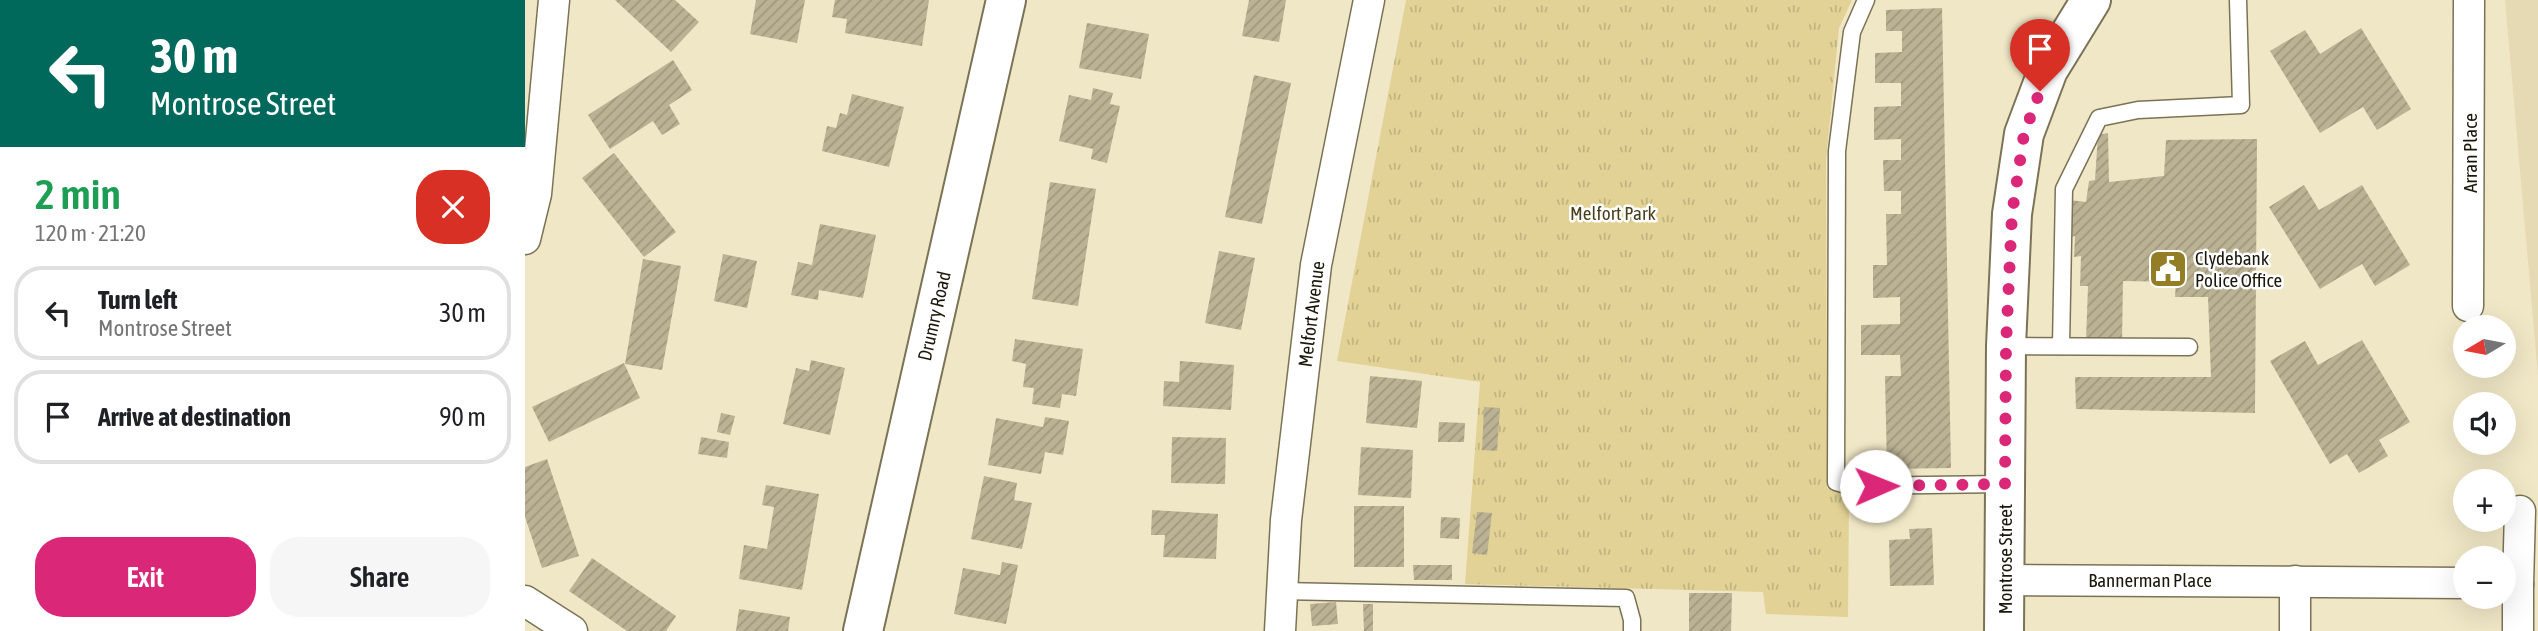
<!DOCTYPE html>
<meta charset="utf-8">
<style>
:root{--surface:#fff;--page:#f6f6f6;--text:#202124;--muted:#757577;--line:#e0e0e0;--accent:#db2777}
body{margin:0;font-family:"Asap Condensed",sans-serif;background:var(--page);color:var(--text);height:100vh;display:flex;flex-direction:column;font-size:26px;white-space:nowrap}
*{box-sizing:border-box;margin:0}
p{font-size:23px;color:var(--muted)}
.icon{flex:none;width:38px;height:38px;fill:none;stroke:currentColor;stroke-width:2;stroke-linecap:round;stroke-linejoin:round}
.map{position:relative;flex:1;overflow:hidden}
.details{display:flex;flex-direction:column;background:var(--surface);width:525px}
.details>*{flex:none}
.guide{background:#00695c;color:#fff;overflow:hidden}
.needle{width:46px;rotate:260deg}
.fabs{position:absolute;left:1928px;top:315px;display:grid;gap:14px}
.fabs a{display:grid;place-items:center;width:63px;height:63px;border-radius:50%;background:var(--surface);box-shadow:0 7px 28px #0002;font-size:35px}
.pin{position:absolute;display:grid;place-items:center;width:60px;height:60px;color:#fff;margin:-72px -30px;border-radius:50% 50% 50% 0;rotate:-45deg;box-shadow:0 0 7px #0007}
.pin .icon{rotate:45deg}
.me{position:absolute;width:77px;margin:-38px;rotate:89deg;stroke-linejoin:round;filter:drop-shadow(0 0 5px #0008)}
.turn{display:flex;align-items:center;gap:24px;height:147px;padding:0 35px;font-size:32px}
.turn .icon{width:91px;height:91px;stroke-width:2.5}
.turn b{display:block;font-size:49px;line-height:60px}
.round{display:grid;place-items:center;flex:none;width:74px;height:74px;border-radius:28px;background:var(--page)}
.summary{display:flex;align-items:center;justify-content:space-between;height:119px;padding:0 35px}
h1{font-size:42px;font-weight:600;line-height:52px;color:#1e9e55}
.cta{display:flex;gap:14px;margin-top:auto;padding:14px 35px}
.cta a{flex:1;height:80px;border-radius:28px;background:var(--accent);color:#fff;font-size:28px;font-weight:600;line-height:80px;text-align:center}
.cta a+a{background:var(--page);color:var(--text)}
ul{padding:0;list-style:none}
li{display:flex;align-items:center;gap:21px;height:94px;margin:0 14px 10px;padding:0 21px;border:4px solid var(--line);border-radius:28px}
li div{flex:1}
li b{display:block;font-size:26px}
li em{font-style:normal}
main{display:flex;flex:1;min-height:0}
.map>svg:first-child{display:block}
</style>
<main>
<section class="details">
<div class="guide">
<div class="turn"><svg class="icon" aria-label="left" viewBox="0 0 24 24"><path d="M17 20v-9H6M10 6l-5 5 5 5"/></svg><div><b>30 m</b>Montrose Street</div></div>
</div>
<div class="summary"><div><h1>2 min</h1><p>120 m · 21:20</p></div><a class="round" style="background:#d93025;color:#fff"><svg class="icon" aria-label="close" viewBox="0 0 24 24"><path d="M6 6l12 12M18 6L6 18"/></svg></a></div>
<ul>
<li><svg class="icon" aria-label="left" viewBox="0 0 24 24"><path d="M17 20v-9H6M10 6l-5 5 5 5"/></svg><div><b>Turn left</b><p>Montrose Street</p></div><em>30 m</em></li>
<li><svg class="icon" aria-label="arrive" viewBox="0 0 24 24"><path d="M6 21V4h12l-3 4 3 4H6"/></svg><div><b>Arrive at destination</b></div><em>90 m</em></li>
</ul>
<div class="cta"><a>Exit</a><a>Share</a></div>
</section>
<div class="map">
<svg width="2013" height="631" viewBox="0 0 2013 631">
<defs>
<pattern id="park-tufts" width="24" height="20" patternUnits="userSpaceOnUse" patternTransform="scale(1.75)"><rect width="24" height="20" fill="#e2d295"/><path d="M3 7l-1-3M5 7V3M7 7l1-3M15 17l-1-3M17 17v-4M19 17l1-3" fill="none" stroke="#c1b47f"/></pattern>
<pattern id="building-hatch" width="6" height="6" patternUnits="userSpaceOnUse" patternTransform="scale(1.75)"><rect width="6" height="6" fill="#bbb293"/><path d="M-1 1l2-2M0 6l6-6M5 7l2-2" fill="none" stroke="#a0987d"/></pattern>
</defs>
<rect width="100%" height="100%" fill="#f0e7c6"/>
<!-- built -->
<polygon fill="#e5dab3" points="1980,0 2013,0 2013,375"/>
<!-- park -->
<polygon fill="url(#park-tufts)" points="881,0 1327,0 1314,28 1301,160 1302,488 1324,494 1323,617 1241,614 1238,592 940,584 955,382 812,361"/>
<!-- building -->
<g fill="url(#building-hatch)">
<polygon points="90,0 150,0 174,22 146,52"/>
<polygon points="231,0 280,0 272,43 225,34"/>
<polygon points="310,0 404,0 397,46 320,33 322,19 307,17"/>
<polygon points="724,0 761,0 754,42 717,36"/>
<polygon points="1417,8 1426,468 1362,469 1360,376 1376,376 1375,355 1336,355 1336,325 1375,324 1375,297 1348,298 1348,265 1362,265 1361,214 1376,214 1376,191 1359,191 1358,160 1376,160 1376,139 1349,140 1349,107 1376,106 1376,83 1350,83 1350,53 1377,52 1377,31 1361,31 1361,10"/>
<polygon points="562,23 624,34 616,79 554,68"/>
<polygon points="1836,28 1886,109 1852,130 1838,107 1795,133 1745,51 1780,30 1795,54"/>
<polygon points="148,60 167,90 144,105 155,124 137,135 128,121 85,149 63,115"/>
<polygon points="729,75 766,83 737,224 700,217"/>
<polygon points="568,88 588,93 585,104 595,106 582,163 566,159 568,149 534,141 544,95 566,100"/>
<polygon points="327,94 379,107 364,167 297,151 302,126 311,128 315,113 322,115"/>
<polygon points="1583,133 1584,182 1639,176 1641,140 1732,139 1730,413 1551,409 1550,377 1686,377 1683,297 1650,297 1651,282 1598,281 1597,342 1561,341 1563,286 1555,286 1556,256 1549,257 1550,236 1542,238 1545,200 1561,202 1564,181 1570,180 1573,135"/>
<polygon points="89,153 151,232 119,257 57,178"/>
<polygon points="525,182 571,189 553,306 507,299"/>
<polygon points="1779,185 1794,210 1837,185 1885,265 1850,286 1837,264 1795,289 1744,207"/>
<polygon points="295,224 351,235 338,298 294,290 293,300 266,295 273,262 287,265"/>
<polygon points="694,251 730,258 716,330 680,323"/>
<polygon points="198,254 232,261 222,308 189,301"/>
<polygon points="118,259 156,266 137,370 100,364"/>
<polygon points="490,339 558,349 551,396 537,394 535,408 507,404 509,388 498,387 501,364 487,361"/>
<polygon points="1837,340 1885,422 1854,440 1863,456 1834,473 1822,454 1805,464 1745,361 1780,341 1793,365"/>
<polygon points="286,360 320,368 305,435 258,424 271,368 284,371"/>
<polygon points="655,361 709,365 706,410 638,406 639,381 654,382"/>
<polygon points="99,363 115,398 24,442 7,407"/>
<polygon points="845,376 897,381 892,428 841,423"/>
<polygon points="959,407 975,408 972,451 957,450"/>
<polygon points="196,413 210,416 205,435 192,432"/>
<polygon points="520,417 544,421 538,455 520,452 516,474 463,465 471,418 518,427"/>
<polygon points="914,422 940,423 939,442 913,442"/>
<polygon points="176,437 204,442 202,458 173,454"/>
<polygon points="647,437 701,438 700,484 646,483"/>
<polygon points="836,447 888,450 886,498 833,495"/>
<polygon points="22,459 54,556 17,568 0,517 0,467"/>
<polygon points="459,476 492,483 489,500 507,503 497,549 446,539"/>
<polygon points="241,485 294,494 277,590 214,579 219,545 242,549 249,507 237,505"/>
<rect x="829" y="506" width="50" height="61"/>
<polygon points="627,510 693,514 691,559 638,557 640,535 626,535"/>
<polygon points="952,512 967,513 962,555 947,553"/>
<polygon points="916,517 935,518 934,539 915,538"/>
<polygon points="1407,528 1409,585 1365,586 1364,540 1385,539 1384,529"/>
<polygon points="67,558 151,616 141,631 102,631 44,591"/>
<polygon points="477,562 493,565 481,624 429,614 438,568 475,575"/>
<polygon points="888,565 927,565 927,580 889,580"/>
<polygon points="1164,593 1207,593 1206,631 1164,631"/>
<polygon points="811,602 813,624 787,626 785,604"/>
<polygon points="838,604 848,604 848,631 839,631"/>
<polygon points="214,609 265,617 263,631 211,631"/>
</g>
<g fill="none" stroke-linecap="round" stroke-linejoin="round">
<defs>
<g id="service">
<polyline points="1341,0 1327,32 1312,151 1311,482 1325,486 1480,484"/>
<polyline points="1481,346 1664,347"/>
<polyline points="1536,346 1539,189 1574,118 1613,110 1716,105 1713,0"/>
<polyline points="756,591 1101,598 1107,620 1107,631"/>
</g>
<g id="minor">
<polyline points="0,239 11,194 29,0"/>
<polyline points="1943,306 1944,0"/>
<polyline points="1480,580 1941,583"/>
<polyline points="1770,581 1770,631"/>
<polyline points="1979,584 1993,584 1993,631"/>
<polyline points="1993,584 1995,511"/>
<polyline points="0,601 47,631"/>
<polyline points="755,631 761,520 791,265 844,0"/>
</g>
<polyline id="tertiary" points="1479,631 1481,346 1487,214 1499,134 1523,70 1566,0"/>
<polyline id="secondary" points="338,631 481,0"/>
</defs>
<!-- service casing -->
<use href="#service" stroke="#7b7356" stroke-width="19"/>
<!-- minor casing -->
<use href="#minor" stroke="#7b7356" stroke-width="33"/>
<!-- tertiary casing -->
<use href="#tertiary" stroke="#7b7356" stroke-width="42"/>
<!-- secondary casing -->
<use href="#secondary" stroke="#7b7356" stroke-width="42"/>
<!-- service -->
<use href="#service" stroke="#fff" stroke-width="16"/>
<!-- minor -->
<use href="#minor" stroke="#fff" stroke-width="30"/>
<!-- tertiary -->
<use href="#tertiary" stroke="#fff" stroke-width="38"/>
<!-- secondary -->
<use href="#secondary" stroke="#fff" stroke-width="38"/>
</g>
<g fill="none" stroke-linecap="round" stroke-linejoin="round">
<!-- route -->
<polyline stroke="#db2777" stroke-width="12" stroke-dasharray="0 21.6" points="1351,486 1480,484 1481,345 1487,214 1499,134 1515,91"/>
</g>
<!-- icons -->
<defs>
<symbol id="civic-square" viewBox="-11 -11 22 22"><rect x="-9" y="-9" width="18" height="18" rx="4" fill="#947e25" stroke="#fff"/><path d="M-.6-6.5H3V-4.5H.6V-3L4-1V1h2V6H-6V1h2V-1L-.6-3ZM-1.2 2.5V6h2.4V2.5Z" fill="#fff"/></symbol>
</defs>
<g fill-rule="evenodd">
<use href="#civic-square" x="1621" y="247" width="44" height="44"/>
</g>
<g text-anchor="middle" dominant-baseline="central" stroke-width="5" stroke-linejoin="round" paint-order="stroke">
<!-- street labels -->
<g font-size="19" fill="#1a170b" stroke="#fff">
<text transform="translate(1945 153) rotate(-90)">Arran Place</text>
<text transform="translate(786 314) rotate(-83)">Melfort Avenue</text>
<text transform="translate(409 316) rotate(-77)">Drumry Road</text>
<text transform="translate(1480 559) rotate(-90)">Montrose Street</text>
<text x="1625" y="580">Bannerman Place</text>
</g>
<!-- park labels -->
<g font-size="19" fill="#483f1d" stroke="#fff">
<text x="1088" y="213">Melfort Park</text>
</g>
<!-- poi labels -->
<g font-size="19" fill="#1a170b" stroke="#fff" text-anchor="start">
<text x="1670" y="258">Clydebank<tspan x="1670" dy="22">Police Office</tspan></text>
</g>
</g>
</svg>
<div class="fabs">
<a><svg class="needle" viewBox="-14 -14 28 28"><path d="M0-13l5 13h-10z" fill="#e53935"/><path d="M0 13l5-13h-10z" fill="#757577"/></svg></a>
<a><svg class="icon" aria-label="sound" viewBox="0 0 24 24"><path d="M4 9h4l5-4v14l-5-4H4zM17 9q2 3 0 6"/></svg></a>
<a>+</a>
<a>−</a>
</div>
<div class="pin" style="left:1515px;top:91px;background:#d93025"><svg class="icon" aria-label="arrive" viewBox="0 0 24 24"><path d="M6 21V4h12l-3 4 3 4H6"/></svg></div>
<svg class="me" style="left:1351px;top:486px" viewBox="-20 -20 40 40"><circle r="19" fill="#fff"/><path d="M0-13L10 11 0 6-10 11z" fill="#db2777"/></svg>
</div>
</main>
